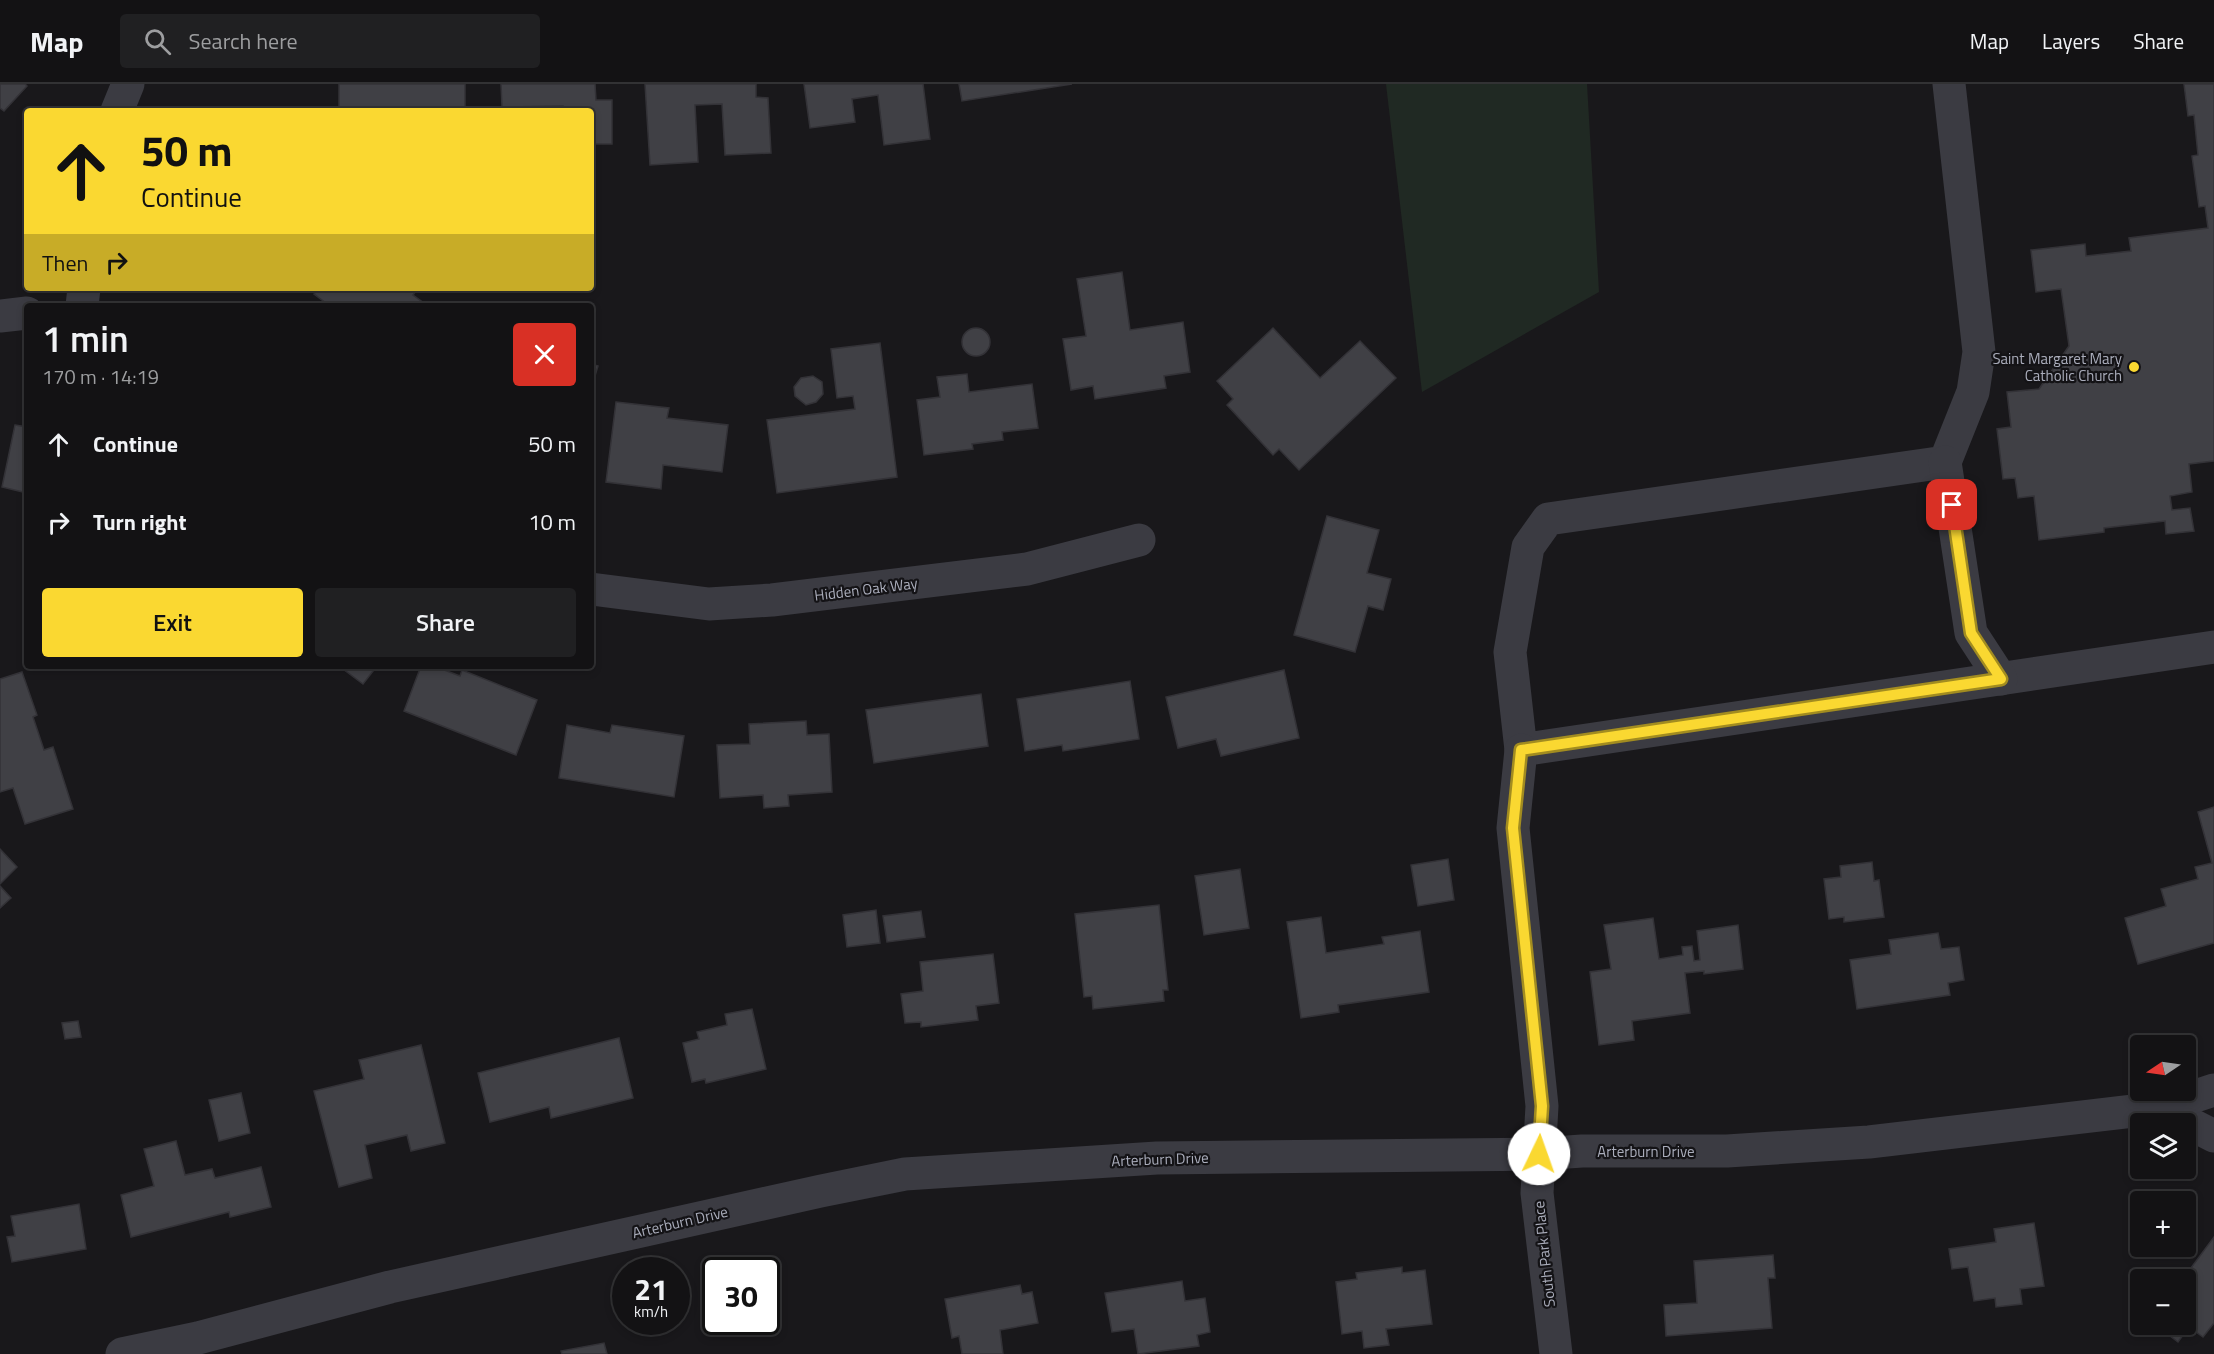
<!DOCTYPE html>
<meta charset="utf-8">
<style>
:root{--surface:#131214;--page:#202022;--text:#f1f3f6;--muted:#9d9ea0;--line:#323234;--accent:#fad831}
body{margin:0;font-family:"Titillium Web",sans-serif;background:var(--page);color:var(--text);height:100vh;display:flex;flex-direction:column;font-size:22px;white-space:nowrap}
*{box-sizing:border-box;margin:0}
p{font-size:20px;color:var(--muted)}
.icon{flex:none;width:33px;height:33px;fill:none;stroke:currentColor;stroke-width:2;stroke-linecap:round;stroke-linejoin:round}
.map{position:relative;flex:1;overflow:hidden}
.drawer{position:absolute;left:24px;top:219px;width:570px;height:366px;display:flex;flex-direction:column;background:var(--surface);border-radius:6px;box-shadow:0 3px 9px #0003,0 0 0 2px var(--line)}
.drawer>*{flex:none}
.hud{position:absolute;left:24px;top:24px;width:570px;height:183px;border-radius:6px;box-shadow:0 3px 9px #0003,0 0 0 2px var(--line);background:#fad831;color:#111;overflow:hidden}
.needle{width:39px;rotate:257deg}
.fabs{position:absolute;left:2130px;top:951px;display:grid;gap:12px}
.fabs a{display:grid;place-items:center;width:66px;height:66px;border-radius:6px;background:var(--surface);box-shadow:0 3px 9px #0003,0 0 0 2px var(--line);font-size:30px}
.speed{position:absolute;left:612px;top:1173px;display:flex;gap:12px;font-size:30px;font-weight:700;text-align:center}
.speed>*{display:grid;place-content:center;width:78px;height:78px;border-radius:50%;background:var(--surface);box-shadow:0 3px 9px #0003,0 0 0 2px var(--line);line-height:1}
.speed small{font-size:15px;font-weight:400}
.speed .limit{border:3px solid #111;border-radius:9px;background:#fff;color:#111}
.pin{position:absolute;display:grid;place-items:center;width:51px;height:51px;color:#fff;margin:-26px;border-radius:12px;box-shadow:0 3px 9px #0006}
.me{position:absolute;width:66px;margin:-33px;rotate:3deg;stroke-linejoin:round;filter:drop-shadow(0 0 4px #0008)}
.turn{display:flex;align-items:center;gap:21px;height:126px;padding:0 18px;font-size:27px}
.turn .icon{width:78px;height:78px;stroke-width:2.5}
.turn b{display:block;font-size:42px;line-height:51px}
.then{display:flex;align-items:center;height:57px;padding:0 18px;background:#0003;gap:12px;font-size:22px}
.round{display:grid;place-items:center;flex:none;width:63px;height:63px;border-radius:6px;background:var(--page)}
.overview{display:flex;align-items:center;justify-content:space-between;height:102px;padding:0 18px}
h1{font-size:36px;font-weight:600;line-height:45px}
.button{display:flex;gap:12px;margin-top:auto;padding:12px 18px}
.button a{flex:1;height:69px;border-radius:6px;background:var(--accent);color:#111;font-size:24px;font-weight:600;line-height:69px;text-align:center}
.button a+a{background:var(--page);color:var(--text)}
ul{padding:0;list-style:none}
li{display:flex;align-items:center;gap:18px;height:78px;padding:0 18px}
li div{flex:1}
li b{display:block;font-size:22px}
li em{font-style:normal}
header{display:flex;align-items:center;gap:36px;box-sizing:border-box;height:84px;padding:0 30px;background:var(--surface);border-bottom:2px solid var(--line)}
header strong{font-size:28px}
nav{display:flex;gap:33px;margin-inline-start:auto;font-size:21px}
.search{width:420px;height:54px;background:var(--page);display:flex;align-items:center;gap:15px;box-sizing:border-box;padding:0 21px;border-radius:6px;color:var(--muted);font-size:22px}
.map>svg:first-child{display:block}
</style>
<header>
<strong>Map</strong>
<div class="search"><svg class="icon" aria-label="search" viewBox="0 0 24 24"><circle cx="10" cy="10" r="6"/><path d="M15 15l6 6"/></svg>Search here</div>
<nav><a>Map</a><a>Layers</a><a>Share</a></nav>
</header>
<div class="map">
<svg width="2214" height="1270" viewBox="0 0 2214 1270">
<rect width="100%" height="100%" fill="#19181b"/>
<!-- green -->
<polygon fill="#202923" points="1386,0 1587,0 1599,208 1422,308"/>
<!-- building -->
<g fill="#404045" stroke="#333237" stroke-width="1.5">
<polygon points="0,0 25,0 27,2 4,27 0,24"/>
<rect x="339" y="0" width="126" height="27"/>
<polygon points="501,0 595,0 596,16 612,16 612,60 591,60 591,27 563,27 563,22 502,23"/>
<polygon points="645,0 756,0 756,13 768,14 771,69 725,71 722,20 695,21 698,78 650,81"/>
<polygon points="804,0 923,0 930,55 884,61 878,11 852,15 855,38 810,44"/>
<polygon points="959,0 1072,0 962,17"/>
<polygon points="2184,0 2214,0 2214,377 2189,380 2192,408 2170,412 2172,426 2190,424 2194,447 2166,450 2165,437 2104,444 2104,448 2039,456 2034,412 2018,414 2015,394 2003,395 1997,345 2011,343 2007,308 2039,305 2069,262 2061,205 2036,208 2031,166 2085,160 2086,172 2131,167 2129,154 2208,144 2205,122 2199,123 2192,72 2198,71 2194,31 2188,32"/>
<polygon points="1122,188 1130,246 1183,238 1190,288 1164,292 1166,304 1095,315 1093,302 1071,306 1063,255 1086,252 1077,195"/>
<polygon points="318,204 418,204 413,211 428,222 330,222 314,210"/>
<circle cx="976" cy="258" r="14"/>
<polygon points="1273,244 1320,294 1360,257 1396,294 1299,386 1279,365 1273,371 1227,321 1233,315 1217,297"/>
<polygon points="880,259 897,393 777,409 767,336 855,325 853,312 837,314 831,265"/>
<polygon points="591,280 598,282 591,305"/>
<polygon points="967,290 969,308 1032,300 1038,344 1002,348 1003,356 972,360 973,365 924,371 917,316 940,313 937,293"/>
<polygon points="813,292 822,298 823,310 816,318 806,321 795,312 794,303 801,294"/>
<polygon points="616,318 669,324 667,334 728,341 722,388 663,381 661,405 606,398"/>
<polygon points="15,341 27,343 27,409 2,403"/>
<polygon points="1327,432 1379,446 1367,489 1391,495 1383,526 1368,522 1355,568 1294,551"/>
<polygon points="339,582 377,582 363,600"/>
<polygon points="421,582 434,582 460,592 462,586 537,616 516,671 404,627"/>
<polygon points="1284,586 1299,654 1221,672 1216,655 1178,664 1166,613"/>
<polygon points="22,588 37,631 33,633 44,666 53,663 73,725 25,740 13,704 0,708 0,595"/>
<polygon points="1130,597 1139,655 1063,667 1062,661 1025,667 1017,615"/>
<polygon points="981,610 988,662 874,679 866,626"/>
<polygon points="806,637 807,651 829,650 832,708 788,711 789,722 764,724 763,711 720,714 717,661 750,660 749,640"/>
<polygon points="567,641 610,649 612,641 684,652 674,713 559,694"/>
<polygon points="2214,723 2214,859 2138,880 2125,834 2166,822 2161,805 2198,795 2195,783 2212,779 2198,728"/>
<polygon points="0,765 17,783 0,800"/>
<polygon points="1448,775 1454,816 1418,822 1411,781"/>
<polygon points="1872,778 1874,797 1879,796 1884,833 1844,838 1844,833 1829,835 1824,795 1841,793 1840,782"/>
<polygon points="1240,785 1249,844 1204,851 1195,792"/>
<polygon points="0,802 11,814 0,824"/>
<polygon points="1159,821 1168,906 1163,906 1164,917 1093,925 1092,912 1084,913 1075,830"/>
<polygon points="876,826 880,859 847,863 843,831"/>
<polygon points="921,827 925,853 887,858 883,832"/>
<polygon points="1321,833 1326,869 1384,860 1382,853 1420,847 1429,908 1338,921 1339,928 1301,934 1287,838"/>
<polygon points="1653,834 1659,875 1683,871 1682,863 1692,862 1694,877 1700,876 1697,847 1738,841 1743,885 1704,890 1704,887 1685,889 1690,929 1632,937 1634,956 1599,961 1590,888 1611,885 1604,841"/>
<polygon points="1938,849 1941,865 1959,863 1964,896 1948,899 1950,911 1857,925 1850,876 1891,870 1889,856"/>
<polygon points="993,870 999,919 976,922 978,936 921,943 921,938 905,939 901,910 923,907 920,878"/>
<polygon points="752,925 766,985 706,999 705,995 692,998 683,959 699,955 697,948 727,941 725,930"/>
<polygon points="78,937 81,953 65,955 62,939"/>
<polygon points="619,954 633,1014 551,1034 549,1023 490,1038 478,989"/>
<polygon points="421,961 445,1059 411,1067 407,1051 365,1061 372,1094 339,1103 314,1007 364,995 359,976"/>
<polygon points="241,1009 250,1049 219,1057 209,1016"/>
<polygon points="176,1057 185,1091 212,1085 215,1094 261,1083 271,1123 230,1133 229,1128 131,1153 121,1111 154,1102 144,1065"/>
<polygon points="79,1120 86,1165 12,1178 7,1153 15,1152 11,1132"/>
<polygon points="2034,1139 2044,1202 2020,1205 2022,1220 1996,1223 1995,1214 1974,1217 1968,1183 1952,1185 1949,1165 1996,1158 1994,1145"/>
<polygon points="2214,1153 2214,1239 2203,1253 2189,1243 2178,1258 2154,1240 2186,1240 2186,1196 2182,1196"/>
<polygon points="1773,1171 1775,1194 1768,1194 1772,1244 1666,1252 1664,1221 1697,1219 1694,1177"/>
<polygon points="1402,1183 1402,1189 1425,1186 1432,1240 1386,1245 1389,1261 1364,1264 1362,1247 1342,1250 1336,1198 1357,1195 1356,1189"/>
<polygon points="1182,1197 1185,1217 1205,1214 1210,1248 1197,1251 1199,1262 1138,1270 1134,1245 1112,1248 1105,1209"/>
<polygon points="1020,1201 1022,1210 1032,1208 1038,1239 1000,1246 1003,1270 962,1270 959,1252 952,1254 945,1215"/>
<polygon points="604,1259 607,1270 562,1270 561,1267"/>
</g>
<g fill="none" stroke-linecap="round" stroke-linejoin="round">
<!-- minor -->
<g stroke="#3b3b42" stroke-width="33">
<polyline points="1949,0 1979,268 1973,308 1945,378 1548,435 1528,463 1510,568 1521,666 2214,563"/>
<polyline points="117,27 128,0"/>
<polyline points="82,222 84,204"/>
<polyline points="0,232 27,229"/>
<polyline points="1945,378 1971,549 2001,595"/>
<polyline points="591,505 709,520 772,516 1027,485 1139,456"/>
<polyline points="1521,666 1513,744 1542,1022 1537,1109 1556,1270"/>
<polyline points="2159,1024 2214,1052"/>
<polyline points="122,1270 198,1254 390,1203 821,1107 905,1090 1157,1074 1539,1070 1582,1067 1727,1067 1869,1058 2159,1024 2214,1006"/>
</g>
</g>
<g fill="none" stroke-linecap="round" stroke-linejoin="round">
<defs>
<polyline id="route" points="1539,1070 1542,1022 1513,744 1521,666 2001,595 1971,549 1952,421"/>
</defs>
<!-- route casing -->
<use href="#route" stroke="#a28c20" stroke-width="15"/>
<!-- route -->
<use href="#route" stroke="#fad831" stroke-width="10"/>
</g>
<!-- markers -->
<circle fill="#fad831" stroke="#141316" stroke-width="2" cx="2134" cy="283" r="6"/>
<g text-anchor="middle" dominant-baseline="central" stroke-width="4.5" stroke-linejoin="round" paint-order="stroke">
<!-- poi labels -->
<g font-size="15" fill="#aaadbb" stroke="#141316" text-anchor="end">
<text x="2122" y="274">Saint Margaret Mary<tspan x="2122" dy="17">Catholic Church</tspan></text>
</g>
<!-- street labels -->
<g font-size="15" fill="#aaadbb" stroke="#141316">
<text transform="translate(866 505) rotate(-7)">Hidden Oak Way</text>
<text x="1646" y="1067">Arterburn Drive</text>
<text transform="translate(1160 1075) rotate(-2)">Arterburn Drive</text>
<text transform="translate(680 1138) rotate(-13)">Arterburn Drive</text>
<text transform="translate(1544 1170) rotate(-96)">South Park Place</text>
</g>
</g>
</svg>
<div class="fabs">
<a><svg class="needle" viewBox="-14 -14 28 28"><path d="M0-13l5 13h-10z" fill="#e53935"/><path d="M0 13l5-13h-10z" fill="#9d9ea0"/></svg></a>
<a><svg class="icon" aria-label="layers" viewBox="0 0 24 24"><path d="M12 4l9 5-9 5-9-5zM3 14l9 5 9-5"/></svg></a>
<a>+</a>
<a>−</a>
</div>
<div class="speed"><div>21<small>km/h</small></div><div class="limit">30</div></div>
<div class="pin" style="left:1952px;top:421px;background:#d93025"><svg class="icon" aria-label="arrive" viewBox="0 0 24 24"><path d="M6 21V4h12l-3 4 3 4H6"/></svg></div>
<svg class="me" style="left:1539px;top:1070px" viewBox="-20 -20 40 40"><circle r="19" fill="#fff"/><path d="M0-13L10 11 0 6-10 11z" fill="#fad831"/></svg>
<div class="hud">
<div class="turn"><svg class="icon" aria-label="ahead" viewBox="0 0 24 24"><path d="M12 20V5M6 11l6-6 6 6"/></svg><div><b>50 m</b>Continue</div></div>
<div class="then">Then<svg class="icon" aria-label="right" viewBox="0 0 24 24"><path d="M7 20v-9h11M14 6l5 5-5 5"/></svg></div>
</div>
<section class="drawer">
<div class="overview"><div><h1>1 min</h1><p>170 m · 14:19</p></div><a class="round" style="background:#d93025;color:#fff"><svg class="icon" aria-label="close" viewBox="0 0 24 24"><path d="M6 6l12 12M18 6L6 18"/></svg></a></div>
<ul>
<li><svg class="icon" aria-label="ahead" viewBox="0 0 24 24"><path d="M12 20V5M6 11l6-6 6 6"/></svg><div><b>Continue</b></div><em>50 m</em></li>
<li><svg class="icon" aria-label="right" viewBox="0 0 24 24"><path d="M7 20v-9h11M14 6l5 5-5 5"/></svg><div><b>Turn right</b></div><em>10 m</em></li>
</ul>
<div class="button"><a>Exit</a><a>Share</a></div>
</section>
</div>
